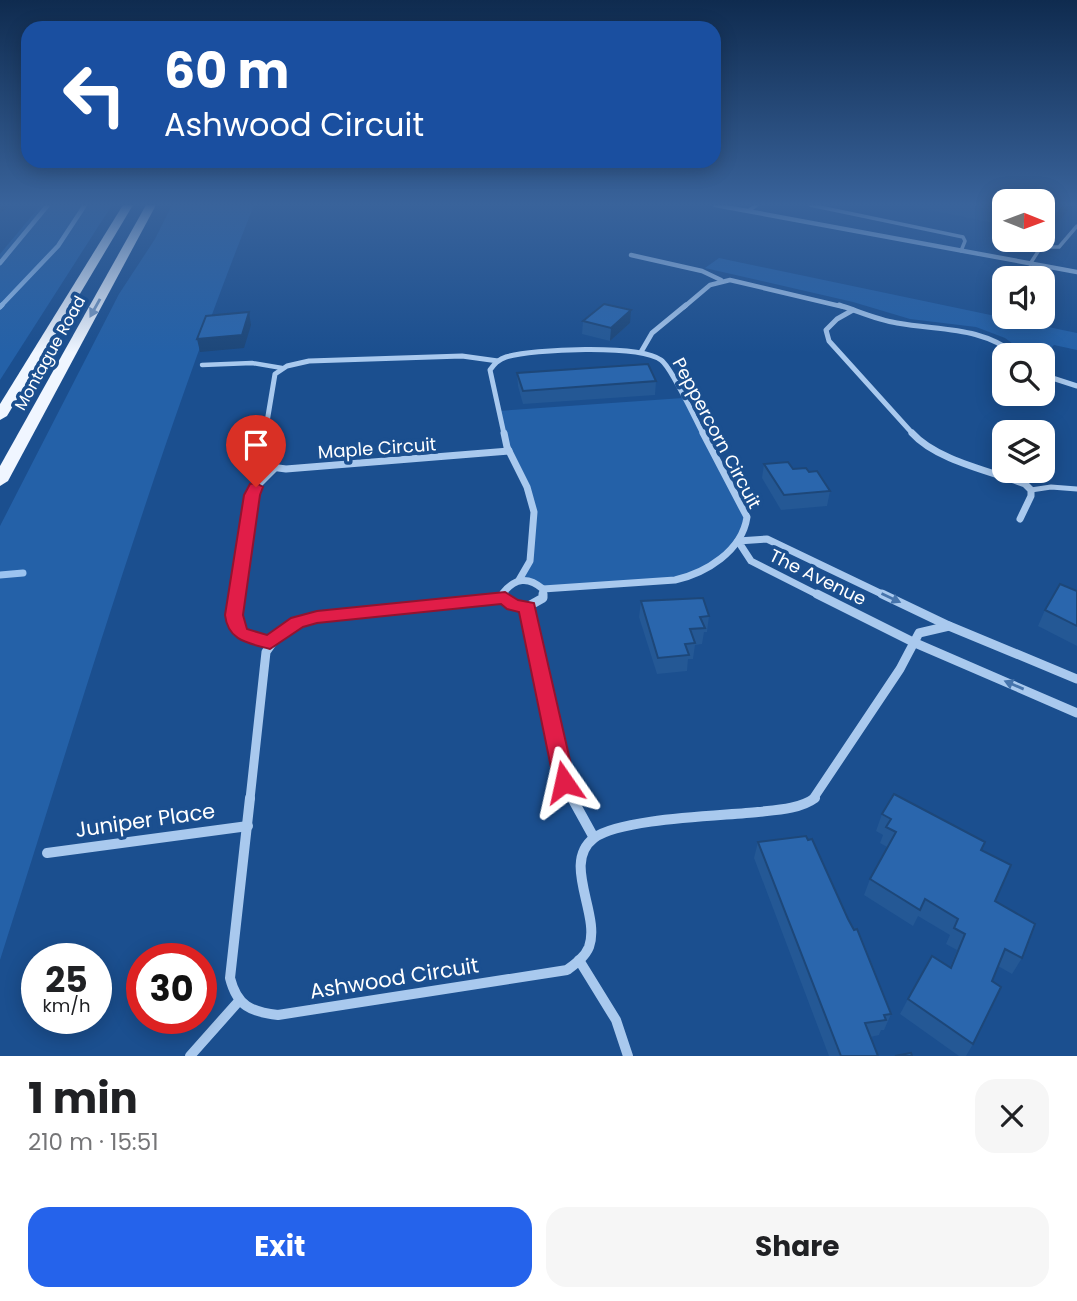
<!DOCTYPE html>
<meta charset="utf-8">
<style>
:root{--surface:#fff;--page:#f6f6f6;--text:#202124;--muted:#757577;--accent:#2563eb}
body{margin:0;font-family:Poppins,sans-serif;background:var(--page);color:var(--text);height:100vh;display:flex;flex-direction:column;font-size:26px;white-space:nowrap}
*{box-sizing:border-box;margin:0}
p{font-size:23px;color:var(--muted)}
.icon{flex:none;width:38px;height:38px;fill:none;stroke:currentColor;stroke-width:2;stroke-linecap:round;stroke-linejoin:round}
.map{position:relative;height:1056px;overflow:hidden}
.panel{display:flex;flex-direction:column;background:var(--surface);flex:1}
.panel>*{flex:none}
.guide{position:absolute;left:21px;top:21px;width:700px;height:147px;border-radius:21px;box-shadow:0 4px 18px #0003;background:#1a4fa0;color:#fff;overflow:hidden}
.needle{width:46px;rotate:91deg}
.controls{position:absolute;left:992px;top:189px;display:grid;gap:14px}
.controls a{display:grid;place-items:center;width:63px;height:63px;border-radius:14px;background:var(--surface);box-shadow:0 4px 18px #0003;font-size:35px}
.speed{position:absolute;left:21px;top:943px;display:flex;gap:14px;font-size:35px;font-weight:700;text-align:center}
.speed>*{display:grid;place-content:center;width:91px;height:91px;border-radius:50%;background:var(--surface);box-shadow:0 4px 18px #0003;line-height:1}
.speed small{font-size:18px;font-weight:400}
.speed .limit{border:10px solid #d22;background:#fff;color:#111}
.pin{position:absolute;display:grid;place-items:center;width:60px;height:60px;color:#fff;margin:-72px -30px;border-radius:50% 50% 50% 0;rotate:-45deg;box-shadow:0 0 7px #0007}
.pin .icon{rotate:45deg}
.me{position:absolute;width:77px;margin:-38px;rotate:349deg;stroke-linejoin:round;filter:drop-shadow(0 0 5px #0008)}
.turn{display:flex;align-items:center;gap:24px;height:147px;padding:0 28px;font-size:32px}
.turn .icon{width:91px;height:91px;stroke-width:2.5}
.turn b{display:block;font-size:49px;line-height:60px}
.round{display:grid;place-items:center;flex:none;width:74px;height:74px;border-radius:21px;background:var(--page)}
.overview{display:flex;align-items:center;justify-content:space-between;height:119px;padding:0 28px}
h1{font-size:42px;font-weight:700;line-height:52px}
.cta{display:flex;gap:14px;margin-top:auto;padding:14px 28px}
.cta a{flex:1;height:80px;border-radius:21px;background:var(--accent);color:#fff;font-size:28px;font-weight:700;line-height:80px;text-align:center}
.cta a+a{background:var(--page);color:var(--text)}
.map>svg:first-child{display:block}
</style>
<div class="map">
<svg width="1077" height="1056" viewBox="0 0 1077 1056">
<rect width="100%" height="100%" fill="#1b4f8f"/>
<!-- green -->
<g fill="#2461a8">
<polygon points="41,205 112,205 0,380 0,254"/>
<path d="M 172,205 L 254,205 C 156,451 81,707 0,960 L 0,526 L 119,294 L 155,239 Z"/>
<polygon points="719,258 1077,333 1077,350 1054,345 1043,358 1043,355 1028,355 1005,338 976,327 910,319 853,302 705,268"/>
<polygon points="683,398 747,517 738,541 696,575 543,589 519,580 530,561 534,513 507,447 499,411"/>
</g>
<g fill="none" stroke-linecap="round" stroke-linejoin="round">
<!-- stream-far2 -->
<g stroke="#9cc4f0" stroke-width="4.5">
<polyline points="0,263 48,205"/>
<polyline points="0,307 58,246 85,205"/>
</g>
<!-- stream-far1 -->
<polyline stroke="#9cc4f0" stroke-width="5" points="0,307 2,305"/>
<!-- stream -->
<polyline stroke="#9cc4f0" stroke-width="7" points="0,575 23,573"/>
<!-- lane-far2 -->
<g stroke="#a9c9ee" stroke-width="3.5">
<polyline points="810,205 963,237 965,241 961,251"/>
<polyline points="748,211 757,205"/>
<polyline points="1010,240 1041,247"/>
<polyline points="1030,264 1041,247 1059,247 1077,226"/>
</g>
<!-- lane-far1 -->
<polyline stroke="#a9c9ee" stroke-width="4.5" points="202,365 252,363 282,368"/>
<!-- lane -->
<polyline stroke="#a9c9ee" stroke-width="5" points="1031,490 1051,487 1077,489"/>
<!-- street-far4 -->
<g stroke="#a9c9ee" stroke-width="4.5">
<polyline points="715,205 1077,272"/>
<polyline points="631,255 702,271 721,280"/>
<polyline points="684,307 710,285 730,280 844,307"/>
</g>
<!-- street-far3 -->
<g stroke="#a9c9ee" stroke-width="5">
<path d="M 839,305 C 858,311 877,320 897,323 C 942,331 980,326 1017,355"/>
<polyline points="853,310 837,319 826,330 829,341 913,434"/>
<polyline points="641,352 652,333 686,305"/>
<polyline points="1043,375 1077,386"/>
<polyline points="265,434 275,374 287,366 309,361 462,356 498,361"/>
<path d="M 504,434 L 490,370 C 494,364 499,359 506,357 C 533,349 639,344 661,360 C 672,368 695,419 703,434"/>
</g>
<!-- street-far2 -->
<g stroke="#a9c9ee" stroke-width="7">
<polyline points="265,433 261,457 271,467 286,469 509,451"/>
<polyline points="504,433 507,447 527,487 534,512 530,561 519,580"/>
<path d="M 912,433 C 936,460 990,471 1025,484 L 1031,490 L 1031,496 L 1020,519"/>
<path d="M 543,589 L 675,580 C 706,573 742,551 747,517 L 703,433"/>
<polyline points="237,596 252,495 256,487 275,468"/>
<path d="M 504,596 L 503,593 C 515,578 528,576 543,589 L 543,596"/>
<polyline points="820,596 751,561 738,541 767,539 886,596"/>
</g>
<!-- street-far1 -->
<g stroke="#a9c9ee" stroke-width="9">
<path d="M 237,594 C 232,630 237,632 270,643"/>
<polyline points="504,594 508,602 527,607 543,598 543,594"/>
<polyline points="817,594 913,642 1077,713"/>
<polyline points="882,594 949,626 1077,679"/>
<polyline points="527,607 564,782 573,799"/>
<polyline points="250,799 266,652 275,639 287,629 317,617 505,598"/>
<polyline points="813,799 900,669 919,633 949,626"/>
</g>
<!-- street -->
<g stroke="#a9c9ee" stroke-width="10">
<path d="M 250,798 L 230,978 C 237,1006 251,1012 278,1015 L 567,970 C 575,964 585,957 589,947 C 601,914 561,863 594,838 C 621,818 721,816 758,812 C 777,810 800,809 815,798"/>
<polyline points="572,798 593,836"/>
<polyline points="47,853 248,826"/>
<polyline points="579,960 616,1020 628,1056"/>
<polyline points="190,1056 238,1002"/>
</g>
<!-- primary -->
<g fill="#f0f6ff" fill-rule="evenodd">
<polygon points="123,205 133,205 7,416 0,420 0,404"/>
<polygon points="146,205 156,205 8,481 0,486 0,466"/>
</g>
</g>
<!-- wall -->
<g fill="#245895">
<polygon points="906,205 1004,205 1004,232 1001,232 1003,225"/>
<polygon points="1043,205 1074,205 1043,238"/>
<polygon points="583,321 630,323 610,341 582,334"/>
<polygon points="517,373 656,381 655,395 523,404 518,386"/>
<polygon points="764,464 809,472 830,491 827,506 781,510 762,478"/>
<polygon points="1077,591 1077,646 1038,626 1045,610"/>
<polygon points="641,601 709,616 707,632 704,632 702,644 695,645 693,659 688,659 687,671 657,674 639,617"/>
<polygon points="882,814 981,850 995,901 1022,958 1012,974 998,966 992,981 973,1044 966,1056 959,1056 900,1014 908,999 950,967 957,950 946,944 950,935 918,916 913,926 864,895 870,879 887,847 880,843 883,835 876,831"/>
<polygon points="758,842 891,1014 884,1030 881,1030 879,1035 870,1037 878,1056 829,1056 754,858"/>
</g>
<!-- shaded-wall -->
<g fill="#1d4779">
<polygon points="0,205 9,205 0,214"/>
<polygon points="1065,205 1074,205 1043,238 1043,234 1046,224"/>
<polygon points="631,310 630,323 610,341 611,328"/>
<polygon points="249,312 251,325 244,348 200,352 197,339"/>
</g>
<!-- building -->
<g fill="#2a66ad" stroke="#1d4779" stroke-width="2">
<polygon points="988,205 1004,205 1004,208"/>
<polygon points="1043,205 1065,205 1046,224 1043,223"/>
<polygon points="604,304 631,310 611,328 583,321"/>
<polygon points="249,312 242,335 197,339 206,316"/>
<polygon points="648,364 656,381 523,391 517,373"/>
<polygon points="788,462 793,469 806,468 809,472 817,471 830,491 784,495 764,464"/>
<polygon points="1060,584 1077,591 1077,626 1045,610"/>
<polygon points="703,598 709,616 700,617 705,628 690,629 695,643 685,644 689,655 658,658 641,601"/>
<polygon points="894,794 985,842 981,850 1011,865 995,901 1035,924 1022,958 1005,949 992,981 1001,987 973,1044 908,999 932,956 951,968 965,934 954,928 958,919 925,899 920,910 870,879 896,832 886,827 891,819 882,814"/>
<polygon points="806,836 808,840 812,839 848,919 854,930 857,929 891,1014 884,1015 886,1020 865,1023 878,1056 841,1056 758,842"/>
<polygon points="911,1053 912,1056 895,1056"/>
</g>
<!-- one-way arrows -->
<defs><path id="oneway-solid" d="M-6-.8H1V-3.2L6.5 0L1 3.2V.8H-6Z" transform="scale(1.75)"/></defs>
<use fill="#7b9ac1" href="#oneway-solid" transform="translate(95 308) rotate(119)"/>
<g fill="#4674ac">
<use href="#oneway-solid" transform="translate(891 598) rotate(25)"/>
<use href="#oneway-solid" transform="translate(1014 685) rotate(-157)"/>
</g>
<!-- sky -->
<linearGradient id="sky" x2="0" y2="1"><stop stop-color="#0f2b4f"/><stop offset="0.58" stop-color="#39639b"/><stop offset="1" stop-color="#39639b" stop-opacity="0"/></linearGradient>
<rect width="1077" height="353" fill="url(#sky)"/>
<!-- route -->
<path fill="#e11d48" stroke="#92132f" stroke-width="2" d="M 256,483 L 263,487 L 260,495 L 243,615 L 247,629 L 267,635 L 291,618 L 317,611 L 505,592 L 518,600 L 534,603 L 575,782 L 572,788 L 564,791 L 557,788 L 554,782 L 519,612 L 507,609 L 501,604 L 317,623 L 303,627 L 270,649 C 248,643 228,641 225,615 L 244,495 L 250,484 Z"/>
<g text-anchor="middle" dominant-baseline="central" stroke-width="7" stroke-linejoin="round" paint-order="stroke">
<!-- far-street labels -->
<g font-size="16" fill="#fff" stroke="#1b4f8f">
<text transform="translate(50 353) rotate(-61)">Montague Road</text>
</g>
<!-- street labels -->
<g font-size="18" fill="#fff" stroke="#1b4f8f">
<text transform="translate(717 433) rotate(62)">Peppercorn Circuit</text>
<text transform="translate(377 448) rotate(-4)">Maple Circuit</text>
<text transform="translate(818 577) rotate(26)">The Avenue</text>
</g>
<!-- near-street labels -->
<g font-size="21" fill="#fff" stroke="#1b4f8f">
<text transform="translate(145 820) rotate(-8)">Juniper Place</text>
<text transform="translate(394 978) rotate(-9)">Ashwood Circuit</text>
</g>
</g>
</svg>
<div class="controls">
<a><svg class="needle" viewBox="-14 -14 28 28"><path d="M0-13l5 13h-10z" fill="#e53935"/><path d="M0 13l5-13h-10z" fill="#757577"/></svg></a>
<a><svg class="icon" aria-label="sound" viewBox="0 0 24 24"><path d="M4 9h4l5-4v14l-5-4H4zM17 9q2 3 0 6"/></svg></a>
<a><svg class="icon" aria-label="search" viewBox="0 0 24 24"><circle cx="10" cy="10" r="6"/><path d="M15 15l6 6"/></svg></a>
<a><svg class="icon" aria-label="layers" viewBox="0 0 24 24"><path d="M12 4l9 5-9 5-9-5zM3 14l9 5 9-5"/></svg></a>
</div>
<div class="speed"><div>25<small>km/h</small></div><div class="limit">30</div></div>
<div class="pin" style="left:256px;top:487px;background:#d93025"><svg class="icon" aria-label="arrive" viewBox="0 0 24 24"><path d="M6 21V4h12l-3 4 3 4H6"/></svg></div>
<svg class="me" style="left:564px;top:782px" viewBox="-20 -20 40 40"><path d="M0-17L14 15 0 8-14 15z" fill="#e11d48" stroke="#fff" stroke-width="4"/></svg>
<div class="guide">
<div class="turn"><svg class="icon" aria-label="left" viewBox="0 0 24 24"><path d="M17 20v-9H6M10 6l-5 5 5 5"/></svg><div><b>60 m</b>Ashwood Circuit</div></div>
</div>
</div>
<section class="panel">
<div class="overview"><div><h1>1 min</h1><p>210 m · 15:51</p></div><a class="round"><svg class="icon" aria-label="close" viewBox="0 0 24 24"><path d="M6 6l12 12M18 6L6 18"/></svg></a></div>
<div class="cta"><a>Exit</a><a>Share</a></div>
</section>
